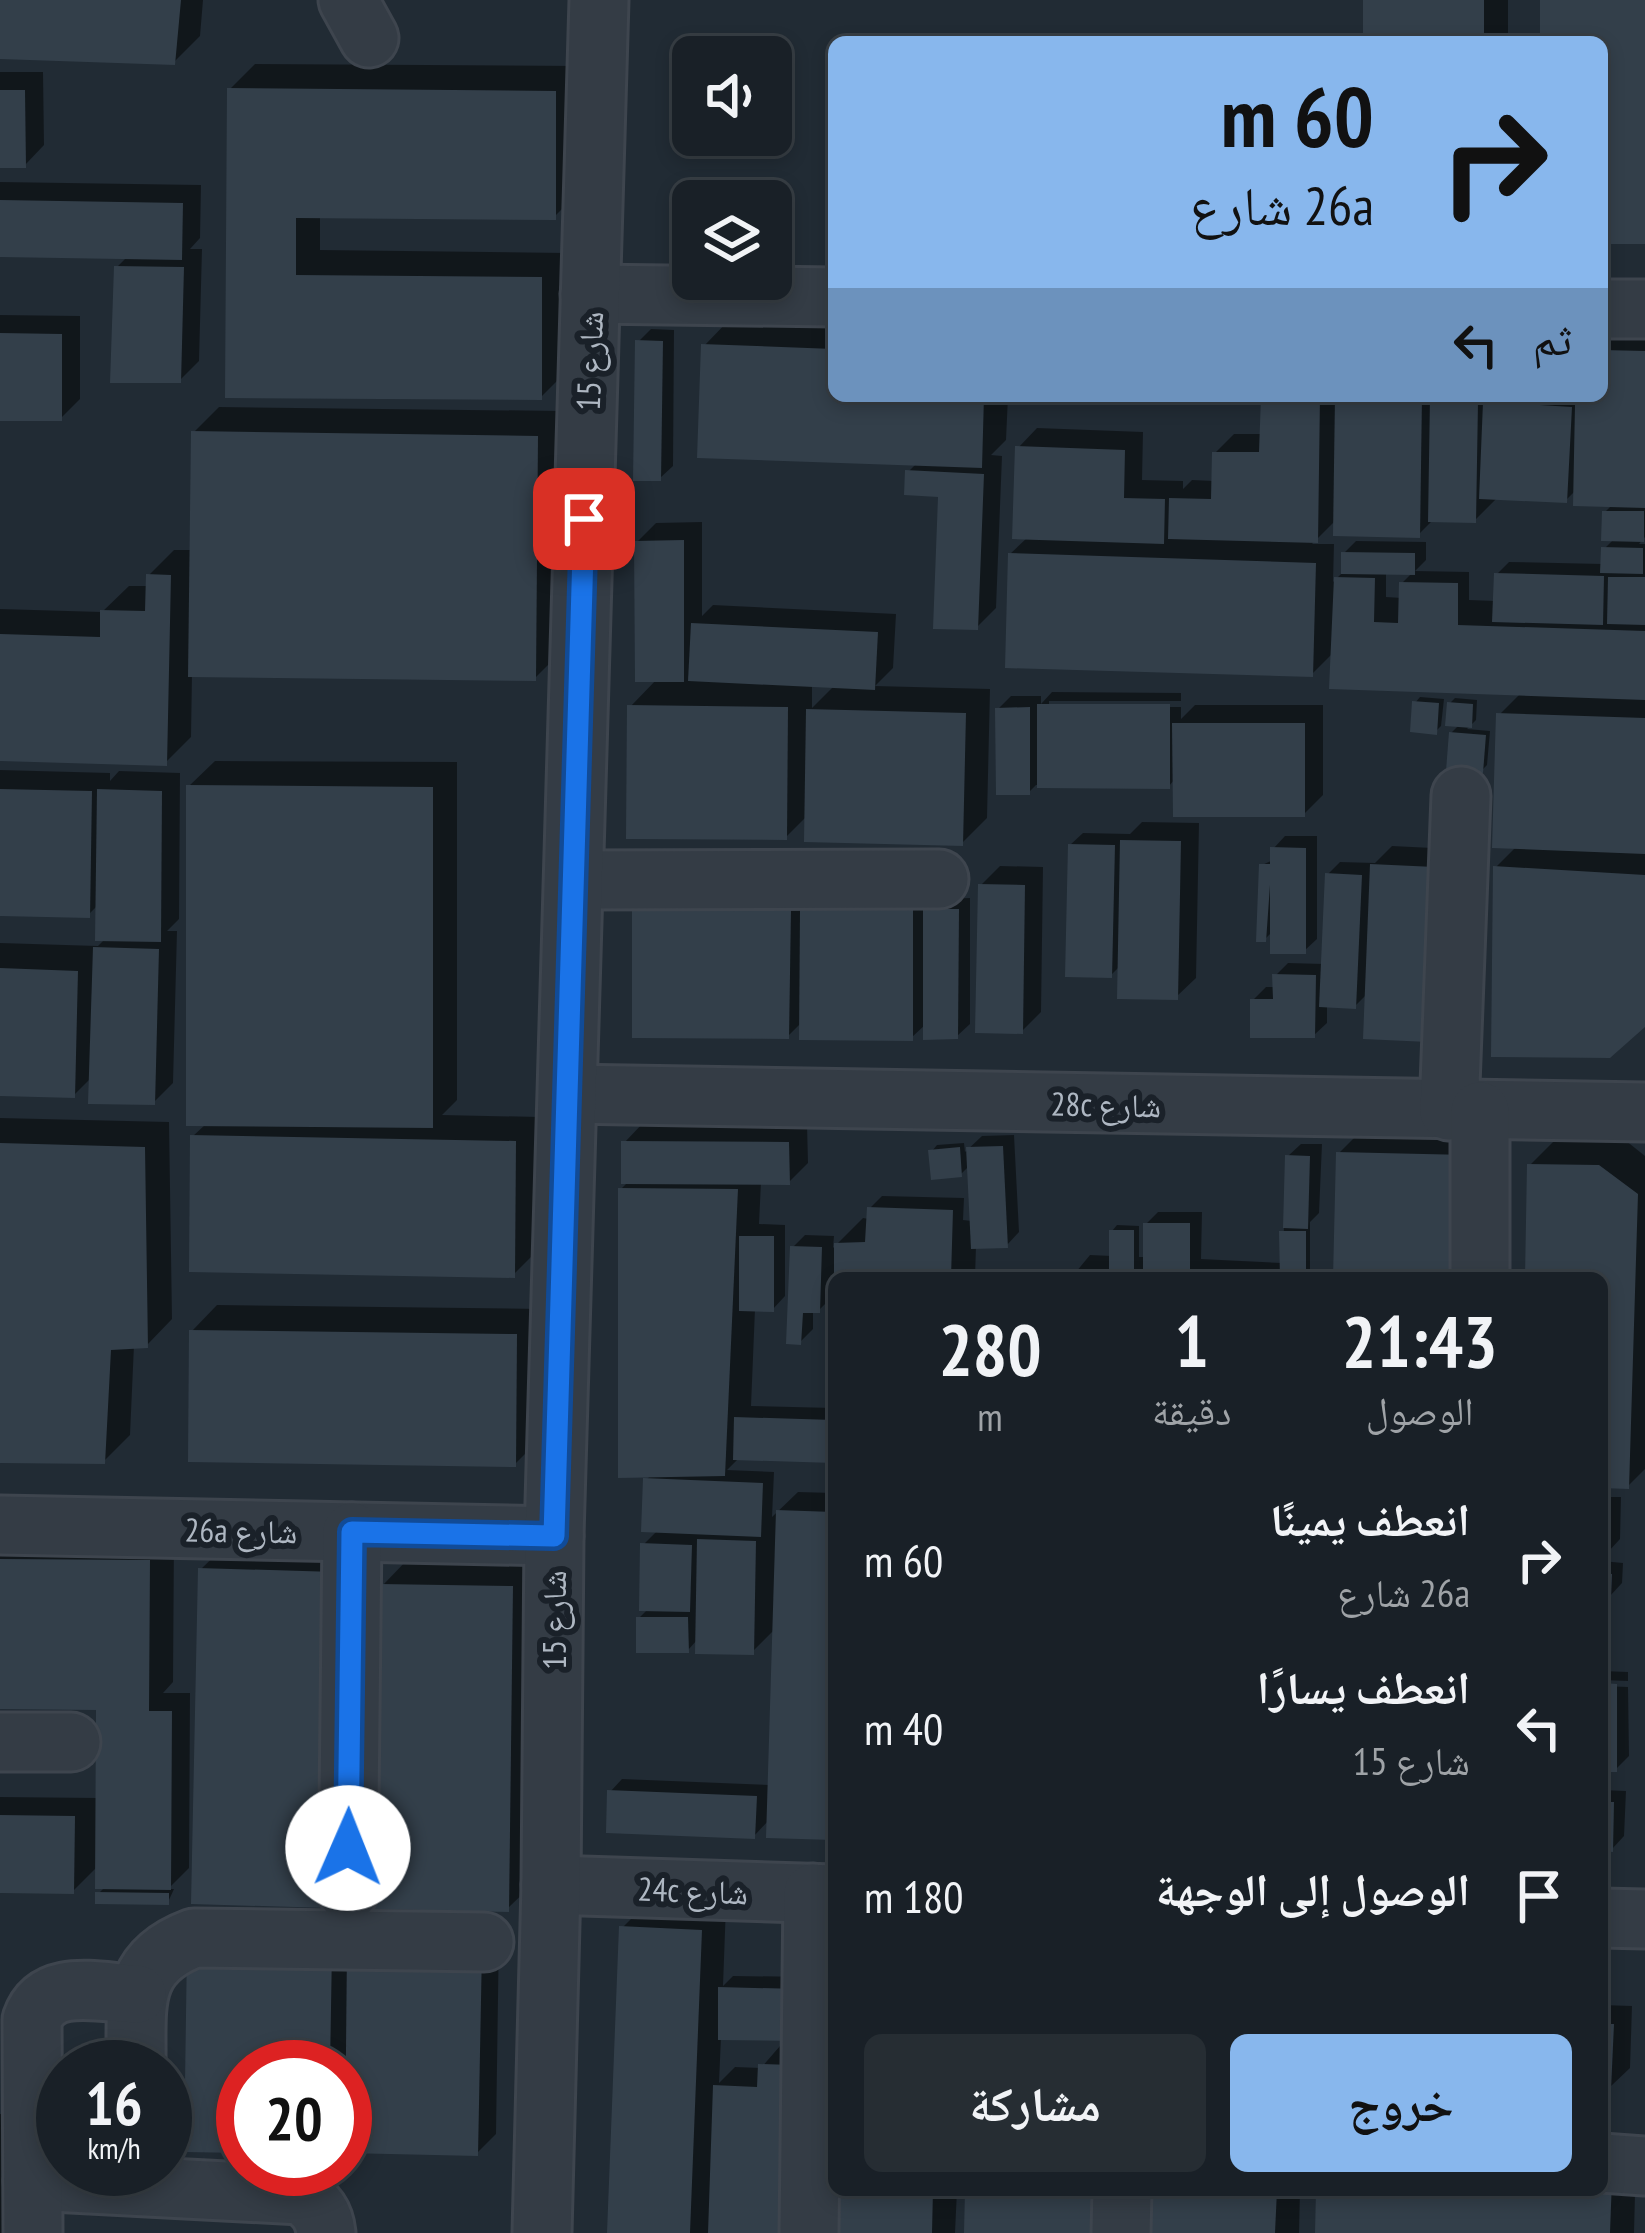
<!DOCTYPE html>
<html lang="ar">
<meta charset="utf-8">
<style>
:root{--surface:#192027;--page:#262d33;--text:#f1f3f6;--muted:#9fa3a7;--line:#373e44;--accent:#88b7ed}
body{margin:0;font-family:"PT Sans Narrow","Noto Naskh Arabic",sans-serif;background:var(--page);color:var(--text);direction:rtl;height:100vh;display:flex;flex-direction:column;font-size:45px;white-space:nowrap}
*{box-sizing:border-box;margin:0}
p{font-size:39px;color:var(--muted)}
.icon{flex:none;width:66px;height:66px;fill:none;stroke:currentColor;stroke-width:2;stroke-linecap:round;stroke-linejoin:round}
.map{position:relative;flex:1;overflow:hidden;direction:ltr}
.sheet{position:absolute;left:828px;top:1272px;width:780px;height:924px;display:flex;flex-direction:column;background:var(--surface);border-radius:18px;box-shadow:0 6px 18px #0003,0 0 0 3px var(--line);direction:rtl}
.sheet>*{flex:none}
.hud{position:absolute;left:828px;top:36px;width:780px;height:366px;border-radius:18px;box-shadow:0 6px 18px #0003,0 0 0 3px var(--line);direction:rtl;background:#88b7ed;color:#111;overflow:hidden}
.fabs{position:absolute;left:672px;top:36px;display:grid;gap:24px}
.fabs a{display:grid;place-items:center;width:120px;height:120px;border-radius:18px;background:var(--surface);box-shadow:0 6px 18px #0003,0 0 0 3px var(--line);font-size:60px}
.speed{position:absolute;left:36px;top:2040px;display:flex;gap:24px;font-size:60px;font-weight:700;text-align:center}
.speed>*{display:grid;place-content:center;width:156px;height:156px;border-radius:50%;background:var(--surface);box-shadow:0 6px 18px #0003,0 0 0 3px var(--line);line-height:1}
.speed small{font-size:30px;font-weight:400}
.speed .limit{border:18px solid #d22;background:#fff;color:#111}
.pin{position:absolute;display:grid;place-items:center;width:102px;height:102px;color:#fff;margin:-51px;border-radius:24px;box-shadow:0 6px 18px #0006}
.me{position:absolute;width:132px;margin:-66px;rotate:1deg;stroke-linejoin:round;filter:drop-shadow(0 0 9px #0008)}
.turn{display:flex;align-items:center;gap:42px;height:252px;padding:0 36px;font-size:54px}
.turn .icon{width:156px;height:156px;stroke-width:2.5}
.turn b{display:block;font-size:84px;line-height:102px}
.then{display:flex;align-items:center;height:114px;padding:0 36px;background:#0003;gap:24px;font-size:45px}
.eta{display:flex;justify-content:space-evenly;align-items:center;height:204px;text-align:center}
.eta b{font-size:72px;font-weight:800;line-height:84px}
.button{display:flex;gap:24px;margin-top:auto;padding:24px 36px}
.button a{flex:1;height:138px;border-radius:18px;background:var(--accent);color:#111;font-size:48px;font-weight:800;line-height:138px;text-align:center}
.button a+a{background:var(--page);color:var(--text)}
ul{padding:0;list-style:none}
li{display:flex;align-items:center;gap:36px;height:168px;padding:0 36px}
li div{flex:1}
li b{display:block;font-size:45px}
li em{font-style:normal}
.map>svg:first-child{display:block}
</style>
<div class="map">
<svg width="1645" height="2233" viewBox="0 0 1645 2233">
<rect width="100%" height="100%" fill="#212b34"/>
<!-- shadow -->
<g fill="#0007" fill-rule="evenodd">
<polygon points="0,0 203,0 200,36 174,62 0,56"/>
<rect x="1366" y="0" width="142" height="42"/>
<polygon points="255,64 580,66 580,191 554,217 320,215 320,250 567,253 566,372 541,397 228,395 230,89"/>
<polygon points="0,72 43,72 44,145 25,165 0,165"/>
<polygon points="0,182 201,185 200,238 190,249 202,249 199,361 180,380 117,267 128,256 0,254"/>
<polygon points="0,315 80,316 80,399 61,418 0,418"/>
<polygon points="729,320 834,324 834,396 1008,396 1006,440 991,455 1002,456 996,608 977,627 941,494 908,472 917,463 704,346"/>
<path d="M 1602,325 L 1645,326 L 1645,537 L 1639,544 L 1645,544 L 1645,1023 L 1496,867 L 1517,846 L 1499,715 L 1521,693 L 1333,653 L 1312,674 L 1010,554 L 1029,536 L 1018,448 L 1037,428 L 1143,432 L 1142,480 L 1183,481 L 1183,489 L 1192,480 L 1214,481 L 1215,453 L 1234,434 L 1263,434 L 1264,396 L 1602,396 ZM 1576,490 L 1613,504 L 1605,512 L 1614,539 L 1604,549 L 1603,564 L 1509,562 L 1497,574 L 1496,601 L 1469,600 L 1469,572 L 1415,571 L 1426,560 L 1426,542 L 1356,541 L 1344,553 L 1344,571 L 1333,582 L 1334,544 L 1312,544 L 1336,520 L 1418,535 L 1434,519 L 1475,520 L 1498,497 L 1566,500 ZM 1386,572 L 1413,572 L 1402,583 L 1402,598 L 1386,597 Z"/>
<polygon points="651,329 674,330 673,466 660,478 638,342"/>
<polygon points="219,407 562,411 560,653 535,678 192,674 191,737 165,763 0,758 0,609 102,612 129,586 148,586 149,575 174,550 192,550 194,432"/>
<path d="M 702,522 L 702,616 L 713,605 L 896,614 L 893,668 L 875,686 L 990,689 L 987,818 L 962,843 L 807,816 L 786,837 L 630,707 L 657,679 L 637,542 L 656,523 ZM 812,684 L 835,685 L 812,708 Z"/>
<polygon points="1052,692 1181,693 1181,701 1049,701 1049,707 1181,707 1181,719 1195,705 1323,705 1323,795 1304,814 1175,779 1169,786 1036,785 1029,792 998,709 1011,696 1041,696 1041,704"/>
<polygon points="1420,697 1444,699 1441,726 1436,731 1415,703"/>
<polygon points="1455,698 1477,700 1476,720 1467,729 1490,731 1487,765 1482,770 1451,733 1460,724 1450,703"/>
<polygon points="215,761 457,762 457,1100 442,1115 540,1117 539,1249 513,1275 193,1136 206,1124 189,786"/>
<polygon points="0,770 110,773 110,781 119,771 180,773 179,919 167,931 177,931 173,1083 154,1102 92,1077 74,1095 0,1093 0,943 98,946 106,938 98,905 88,915 0,913"/>
<polygon points="1142,822 1199,823 1196,978 1176,997 1120,966 1111,975 1070,845 1083,833 1130,834"/>
<polygon points="1285,836 1317,836 1317,939 1304,951 1273,931 1265,939 1262,865 1273,860 1273,849"/>
<polygon points="1392,846 1453,849 1368,993 1355,1006 1327,1005 1327,1023 1314,1035 1253,1000 1266,987 1276,987 1275,976 1288,963 1324,964 1328,874 1340,862 1375,863"/>
<polygon points="1000,866 1043,867 1041,1012 1022,1031 981,885"/>
<polygon points="970,898 970,1024 957,1036 926,1024 911,1038 802,1022 788,1036 635,908"/>
<polygon points="0,1118 169,1122 172,1319 147,1345 134,1345 130,1435 104,1461 0,1460"/>
<polygon points="643,1123 807,1124 808,1163 789,1182 761,1182 759,1224 785,1225 785,1296 773,1309 755,1309 751,1406 834,1408 834,1460 739,1458 727,1470 774,1472 772,1517 798,1492 834,1493 834,1837 769,1820 754,1836 610,1792 622,1779 770,1785 775,1629 752,1652 698,1639 688,1650 639,1618 649,1608 643,1545 658,1530 646,1480 652,1474 621,1189 629,1181 624,1143"/>
<polygon points="1364,1128 1492,1131 1336,1278 1339,1153"/>
<polygon points="1014,1135 1019,1232 1007,1245 976,1246 975,1278 834,1278 834,1295 819,1310 813,1310 813,1329 800,1342 793,1247 805,1235 834,1236 833,1248 863,1218 869,1219 870,1208 882,1196 964,1198 963,1220 972,1221 970,1165 961,1174 932,1151 937,1145 964,1143 965,1152 982,1136"/>
<polygon points="1555,1140 1625,1140 1645,1156 1645,1469 1628,1486 1602,1485 1602,1278 1528,1278 1530,1165"/>
<polygon points="1301,1144 1322,1144 1319,1213 1310,1222 1310,1271 1322,1271 1322,1278 1071,1278 1090,1255 1112,1256 1112,1231 1117,1225 1139,1226 1139,1257 1146,1257 1146,1224 1158,1212 1202,1212 1201,1259 1282,1263 1288,1156"/>
<polygon points="217,1305 541,1309 541,1438 515,1464 192,1331"/>
<polygon points="1602,1497 1621,1497 1620,1539 1608,1552 1602,1552"/>
<polygon points="0,1534 174,1536 173,1682 163,1693 190,1693 189,1868 168,1889 174,1889 168,1902 98,1894 106,1886 98,1866 73,1891 0,1890 0,1797 98,1798 99,1707 0,1706"/>
<polygon points="227,1544 360,1547 352,1879 201,1569"/>
<polygon points="408,1559 537,1562 533,1884 507,1909 383,1585"/>
<polygon points="1602,1561 1623,1563 1622,1583 1610,1596 1602,1595"/>
<polygon points="1602,1671 1628,1672 1628,1681 1602,1680"/>
<polygon points="1602,1686 1628,1687 1629,1756 1616,1769 1602,1769"/>
<polygon points="1602,1790 1626,1791 1624,1836 1612,1849 1602,1849"/>
<polygon points="648,1902 726,1905 723,1986 733,1976 811,1977 721,2037 719,2083 735,2067 761,2068 780,2046 811,2047 711,2233 611,2233 622,1928"/>
<polygon points="499,1931 496,2134 477,2153 345,2134 345,2067 243,2067 243,2151 190,1948"/>
<polygon points="1602,2005 1632,2006 1630,2068 1610,2087 1602,2087"/>
<polygon points="0,2114 18,2115 18,2233 0,2233"/>
<polygon points="1636,2155 1634,2233 1318,2233 1319,2190 1602,2190"/>
<polygon points="843,2190 957,2190 955,2233 842,2233"/>
<polygon points="1152,2190 1300,2190 1299,2233 1151,2233"/>
</g>
<!-- building -->
<g fill="#333f4a">
<polygon points="0,0 181,0 175,65 0,59"/>
<rect x="1363" y="0" width="121" height="42"/>
<polygon points="1540,0 1645,0 1645,244 1602,244 1602,42 1540,42"/>
<polygon points="227,88 556,91 556,220 296,218 296,275 542,277 542,400 225,398"/>
<polygon points="0,90 25,90 26,168 0,168"/>
<polygon points="0,200 183,203 182,260 0,257"/>
<polygon points="114,266 184,267 181,383 110,383"/>
<polygon points="0,333 62,334 62,421 0,421"/>
<polygon points="635,340 663,341 661,481 633,481"/>
<polygon points="701,344 834,349 834,396 984,396 982,468 697,458"/>
<polygon points="1602,350 1645,351 1645,508 1573,506 1575,404 1492,402 1572,407 1567,503 1479,499 1483,402 1478,402 1476,523 1428,522 1430,396 1602,396"/>
<polygon points="1261,396 1320,396 1318,543 1168,539 1169,498 1211,499 1212,452 1259,452"/>
<polygon points="1335,396 1422,396 1420,538 1333,536"/>
<polygon points="191,431 538,436 536,681 188,677"/>
<polygon points="1015,446 1125,450 1124,498 1165,499 1164,544 1012,539"/>
<polygon points="905,470 984,474 978,630 933,629 938,497 904,495"/>
<polygon points="1602,511 1644,511 1644,542 1601,541"/>
<polygon points="684,540 684,682 635,682 634,541"/>
<polygon points="1601,547 1643,548 1643,574 1600,573"/>
<polygon points="1341,552 1415,553 1415,575 1341,574"/>
<polygon points="1008,553 1316,563 1313,677 1005,668"/>
<polygon points="1494,573 1604,576 1603,625 1492,622"/>
<polygon points="146,574 171,575 167,766 0,761 0,634 100,637 100,610 145,611"/>
<polygon points="1334,577 1375,578 1374,622 1398,623 1399,582 1458,583 1458,625 1645,631 1645,700 1329,689"/>
<polygon points="1608,577 1645,577 1645,625 1607,624"/>
<polygon points="691,623 878,632 875,690 688,681"/>
<polygon points="1412,701 1439,703 1437,735 1410,732"/>
<polygon points="1447,702 1473,704 1472,728 1445,726"/>
<polygon points="1037,704 1170,704 1170,789 1037,788"/>
<polygon points="627,705 788,707 787,840 626,839"/>
<polygon points="1030,707 1030,795 996,795 995,708"/>
<polygon points="806,709 966,713 963,846 804,842"/>
<polygon points="1496,713 1645,718 1645,854 1492,848"/>
<polygon points="1172,723 1305,723 1305,817 1173,817"/>
<polygon points="1449,732 1486,735 1483,773 1446,771"/>
<polygon points="186,785 433,787 433,1128 186,1126"/>
<polygon points="0,789 92,791 90,918 0,916"/>
<polygon points="97,789 162,791 161,942 95,941"/>
<polygon points="1120,840 1181,841 1178,1000 1117,999"/>
<polygon points="1068,844 1115,845 1112,978 1065,977"/>
<polygon points="1270,847 1306,848 1306,954 1270,954 1270,885 1266,942 1256,942 1259,864 1270,864"/>
<polygon points="1370,864 1435,867 1428,1042 1363,1039"/>
<polygon points="1493,866 1645,875 1645,1027 1610,1058 1491,1057"/>
<polygon points="1325,873 1362,875 1356,1009 1319,1007"/>
<polygon points="978,884 1025,885 1023,1034 975,1033"/>
<polygon points="632,907 791,908 789,1039 632,1038"/>
<polygon points="923,909 959,909 958,1039 923,1040"/>
<polygon points="800,910 913,910 913,1041 799,1040"/>
<polygon points="93,947 159,949 155,1105 88,1104"/>
<polygon points="0,968 78,971 75,1098 0,1096"/>
<polygon points="1272,974 1316,975 1315,1038 1250,1038 1250,999 1273,999"/>
<polygon points="190,1135 516,1141 515,1278 189,1272"/>
<polygon points="621,1141 789,1142 790,1185 621,1184"/>
<polygon points="0,1143 145,1147 148,1348 111,1350 105,1464 0,1463"/>
<polygon points="1003,1146 1008,1248 971,1249 966,1147"/>
<polygon points="960,1147 962,1177 931,1180 928,1150"/>
<polygon points="1336,1152 1468,1155 1465,1278 1333,1278"/>
<polygon points="1285,1155 1310,1156 1308,1229 1283,1228"/>
<polygon points="1527,1164 1599,1165 1638,1194 1629,1489 1602,1488 1602,1278 1525,1278"/>
<polygon points="618,1188 738,1189 725,1476 618,1478"/>
<polygon points="867,1207 953,1210 951,1278 834,1278 834,1243 865,1242"/>
<rect x="1143" y="1223" width="47" height="51"/>
<rect x="1109" y="1230" width="25" height="41"/>
<polygon points="1279,1231 1306,1231 1306,1278 1280,1278"/>
<polygon points="739,1236 774,1236 774,1312 739,1311"/>
<polygon points="790,1246 822,1247 820,1313 803,1313 801,1345 786,1344"/>
<polygon points="189,1330 517,1334 516,1467 188,1462"/>
<polygon points="734,1417 834,1420 834,1463 733,1460"/>
<polygon points="643,1478 763,1483 761,1537 641,1532"/>
<rect x="1602" y="1508" width="7" height="47"/>
<polygon points="776,1510 834,1512 834,1840 766,1838"/>
<polygon points="697,1539 756,1541 754,1655 695,1654"/>
<polygon points="640,1543 692,1545 690,1612 639,1611"/>
<polygon points="0,1559 150,1560 149,1711 172,1711 171,1890 95,1889 96,1710 0,1709"/>
<polygon points="198,1568 336,1572 328,1908 191,1904"/>
<polygon points="1602,1573 1612,1574 1611,1599 1602,1598"/>
<polygon points="380,1584 513,1586 509,1912 375,1909"/>
<polygon points="636,1617 688,1617 689,1653 636,1653"/>
<polygon points="1602,1683 1617,1684 1617,1772 1602,1772"/>
<polygon points="607,1790 757,1796 755,1839 606,1833"/>
<polygon points="1602,1802 1614,1802 1613,1852 1602,1851"/>
<polygon points="0,1815 75,1816 74,1894 0,1893"/>
<polygon points="95,1892 169,1893 169,1905 95,1904"/>
<polygon points="619,1926 702,1930 690,2233 607,2233"/>
<polygon points="347,1946 482,1949 478,2156 345,2153"/>
<polygon points="187,1947 332,1950 330,2067 243,2067 243,2153 184,2152"/>
<polygon points="718,1987 799,1989 799,2041 718,2040"/>
<polygon points="1602,2024 1614,2024 1611,2090 1602,2090"/>
<polygon points="758,2064 793,2065 788,2233 708,2233 713,2085 757,2087"/>
<polygon points="1612,2179 1610,2233 1315,2233 1316,2190 1602,2190"/>
<polygon points="840,2190 933,2190 932,2233 839,2233"/>
<polygon points="965,2190 1096,2190 1095,2233 964,2233"/>
<polygon points="1149,2190 1277,2190 1275,2233 1148,2233"/>
</g>
<g fill="none" stroke-linecap="round" stroke-linejoin="round">
<defs>
<g id="minor">
<polyline points="348,0 369,38"/>
<polyline points="590,294 834,297"/>
<polyline points="1602,309 1645,309"/>
<polyline points="574,880 939,879"/>
<polyline points="568,1094 1645,1112"/>
<polyline points="1449,1111 1461,796"/>
<polyline points="1480,1278 1480,1111"/>
<polyline points="0,1525 554,1536"/>
<polyline points="0,1742 71,1742"/>
<polyline points="551,1885 834,1894"/>
<polyline points="348,1893 352,1532"/>
<polyline points="1602,1918 1645,1919"/>
<path d="M 136,2067 C 137,2006 127,1963 194,1938 L 484,1942"/>
<polyline points="1602,2163 1645,2166"/>
<path d="M 33,2181 L 301,2195 C 316,2205 324,2214 326,2233"/>
<path d="M 33,2233 L 32,2020 C 47,1977 100,1993 137,1994"/>
<polyline points="542,2233 551,1885 554,1536 599,0"/>
<polyline points="809,2233 813,1893"/>
<polyline points="1121,2233 1122,2190"/>
</g>
</defs>
<!-- minor casing -->
<use href="#minor" stroke="#3e454e" stroke-width="63"/>
<!-- minor -->
<use href="#minor" stroke="#343c45" stroke-width="57"/>
</g>
<g fill="none" stroke-linecap="round" stroke-linejoin="round">
<defs>
<polyline id="route" points="348,1848 352,1532 554,1536 584,519"/>
</defs>
<!-- route casing -->
<use href="#route" stroke="#114b97" stroke-width="30"/>
<!-- route -->
<use href="#route" stroke="#1a73e8" stroke-width="21"/>
</g>
<g text-anchor="middle" dominant-baseline="central" stroke-width="12" stroke-linejoin="round" paint-order="stroke">
<!-- street labels -->
<g font-size="33" fill="#aeb7c2" stroke="#1a2129">
<text transform="translate(589 361) rotate(-88)">شارع 15</text>
<text transform="translate(1106 1104) rotate(1)">28c شارع</text>
<text transform="translate(241 1530) rotate(1)">26a شارع</text>
<text transform="translate(553 1620) rotate(-90)">شارع 15</text>
<text transform="translate(693 1890) rotate(2)">24c شارع</text>
</g>
</g>
</svg>
<div class="fabs">
<a><svg class="icon" aria-label="sound" viewBox="0 0 24 24"><path d="M4 9h4l5-4v14l-5-4H4zM17 9q2 3 0 6"/></svg></a>
<a><svg class="icon" aria-label="layers" viewBox="0 0 24 24"><path d="M12 4l9 5-9 5-9-5zM3 14l9 5 9-5"/></svg></a>
</div>
<div class="speed"><div>16<small>km/h</small></div><div class="limit">20</div></div>
<div class="pin" style="left:584px;top:519px;background:#d93025"><svg class="icon" aria-label="arrive" viewBox="0 0 24 24"><path d="M6 21V4h12l-3 4 3 4H6"/></svg></div>
<svg class="me" style="left:348px;top:1848px" viewBox="-20 -20 40 40"><circle r="19" fill="#fff"/><path d="M0-13L10 11 0 6-10 11z" fill="#1a73e8"/></svg>
<div class="hud">
<div class="turn"><svg class="icon" aria-label="right" viewBox="0 0 24 24"><path d="M7 20v-9h11M14 6l5 5-5 5"/></svg><div><b>60 m</b>26a شارع</div></div>
<div class="then">ثم<svg class="icon" aria-label="left" viewBox="0 0 24 24"><path d="M17 20v-9H6M10 6l-5 5 5 5"/></svg></div>
</div>
<section class="sheet">
<div class="eta">
<div><b>21:43</b><p>الوصول</p></div>
<div><b>1</b><p>دقيقة</p></div>
<div><b>280</b><p>m</p></div>
</div>
<ul>
<li><svg class="icon" aria-label="right" viewBox="0 0 24 24"><path d="M7 20v-9h11M14 6l5 5-5 5"/></svg><div><b>انعطف يمينًا</b><p>26a شارع</p></div><em>60 m</em></li>
<li><svg class="icon" aria-label="left" viewBox="0 0 24 24"><path d="M17 20v-9H6M10 6l-5 5 5 5"/></svg><div><b>انعطف يسارًا</b><p>شارع 15</p></div><em>40 m</em></li>
<li><svg class="icon" aria-label="arrive" viewBox="0 0 24 24"><path d="M6 21V4h12l-3 4 3 4H6"/></svg><div><b>الوصول إلى الوجهة</b></div><em>180 m</em></li>
</ul>
<div class="button"><a>خروج</a><a>مشاركة</a></div>
</section>
</div>
